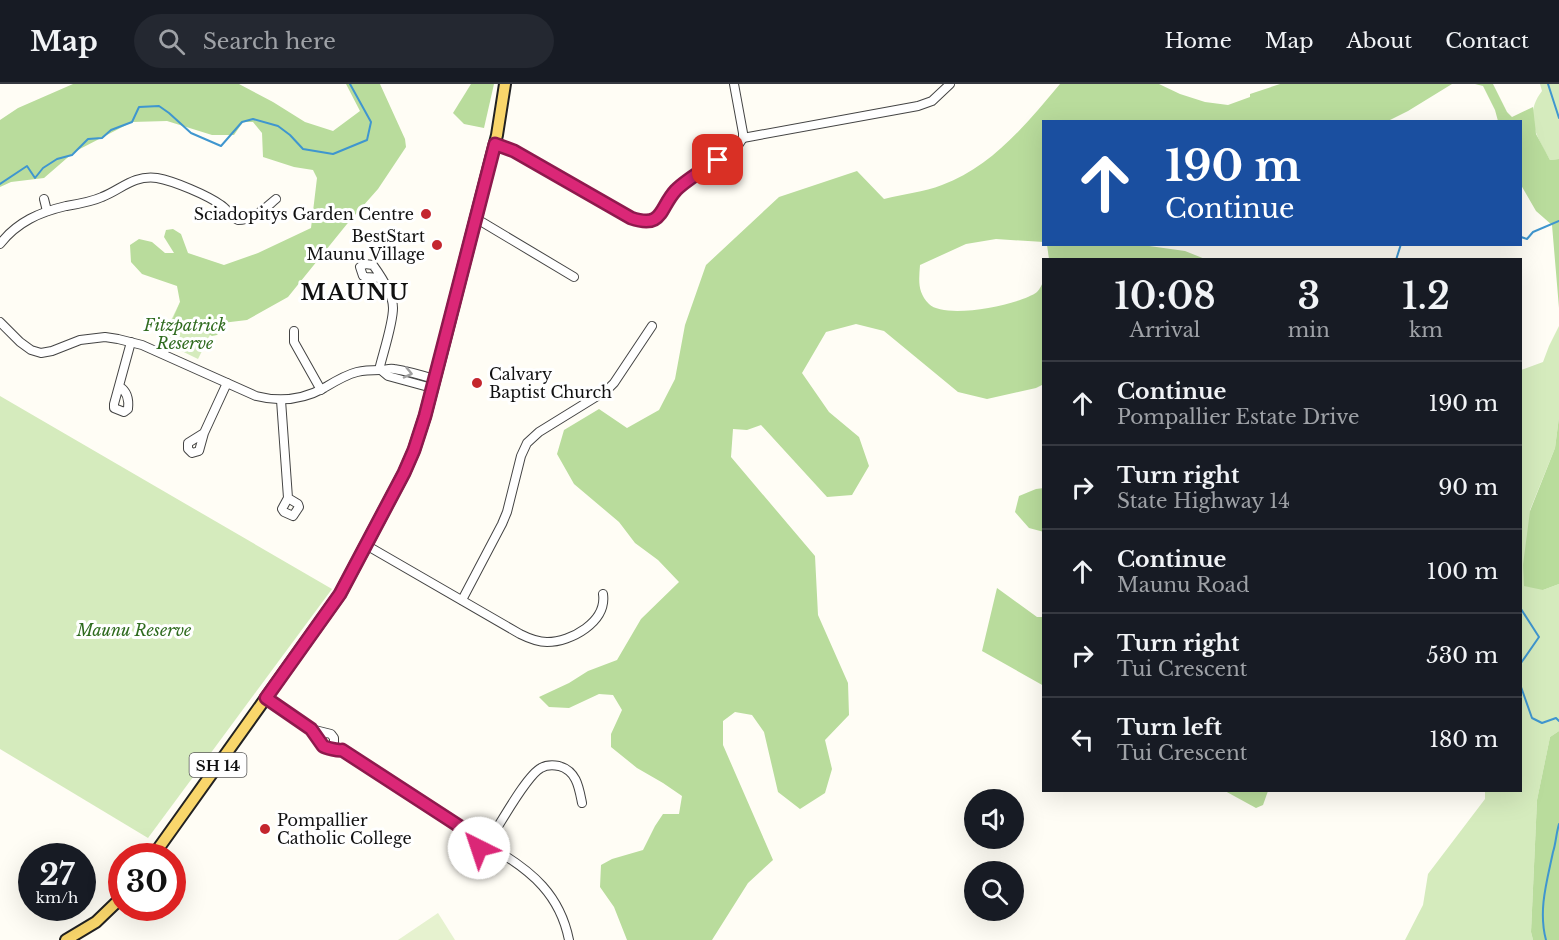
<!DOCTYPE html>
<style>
:root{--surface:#171b24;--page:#242831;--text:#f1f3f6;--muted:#9ea1a6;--line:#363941}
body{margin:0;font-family:"Libre Baskerville",serif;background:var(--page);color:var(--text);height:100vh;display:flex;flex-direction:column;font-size:22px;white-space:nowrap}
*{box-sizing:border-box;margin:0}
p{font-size:20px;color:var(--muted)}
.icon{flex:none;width:33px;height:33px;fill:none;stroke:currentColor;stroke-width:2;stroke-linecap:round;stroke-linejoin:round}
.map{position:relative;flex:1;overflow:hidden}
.details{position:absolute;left:1042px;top:174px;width:480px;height:534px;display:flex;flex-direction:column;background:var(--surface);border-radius:0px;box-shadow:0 6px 24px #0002}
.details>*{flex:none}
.banner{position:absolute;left:1042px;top:36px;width:480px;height:126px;border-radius:0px;box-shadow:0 6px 24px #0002;background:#1a4fa0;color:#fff;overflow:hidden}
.tools{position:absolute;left:964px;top:705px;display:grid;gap:12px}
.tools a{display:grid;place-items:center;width:60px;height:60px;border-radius:50%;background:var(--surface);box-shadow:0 6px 24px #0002;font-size:30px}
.speed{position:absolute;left:18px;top:759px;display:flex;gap:12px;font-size:30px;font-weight:700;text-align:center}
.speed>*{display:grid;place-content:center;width:78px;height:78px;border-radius:50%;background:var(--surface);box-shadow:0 6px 24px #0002;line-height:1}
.speed small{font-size:15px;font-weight:400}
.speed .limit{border:9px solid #d22;background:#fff;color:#111}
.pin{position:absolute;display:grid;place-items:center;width:51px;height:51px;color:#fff;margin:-26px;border-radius:12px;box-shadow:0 3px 9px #0006}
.me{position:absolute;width:66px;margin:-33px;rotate:319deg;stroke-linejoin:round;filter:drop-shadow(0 0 4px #0008)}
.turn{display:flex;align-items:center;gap:21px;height:126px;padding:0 24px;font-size:27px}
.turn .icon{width:78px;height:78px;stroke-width:2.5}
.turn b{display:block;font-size:42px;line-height:51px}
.eta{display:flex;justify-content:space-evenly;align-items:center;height:102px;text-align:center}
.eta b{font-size:36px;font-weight:600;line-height:42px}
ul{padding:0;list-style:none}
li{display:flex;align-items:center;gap:18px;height:84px;padding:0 24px;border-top:2px solid var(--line)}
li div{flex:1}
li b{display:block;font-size:22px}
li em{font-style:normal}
header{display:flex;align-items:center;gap:36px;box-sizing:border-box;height:84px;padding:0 30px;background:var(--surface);border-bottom:2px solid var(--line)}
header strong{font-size:28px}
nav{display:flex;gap:33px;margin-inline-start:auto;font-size:21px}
.search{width:420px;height:54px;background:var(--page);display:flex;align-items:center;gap:15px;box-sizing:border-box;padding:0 21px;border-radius:33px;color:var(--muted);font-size:22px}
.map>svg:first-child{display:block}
</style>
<header>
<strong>Map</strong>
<div class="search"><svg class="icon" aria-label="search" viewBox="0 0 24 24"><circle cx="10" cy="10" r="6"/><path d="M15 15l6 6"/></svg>Search here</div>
<nav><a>Home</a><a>Map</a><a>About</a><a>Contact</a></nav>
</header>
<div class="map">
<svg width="1559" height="856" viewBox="0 0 1559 856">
<rect width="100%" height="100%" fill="#fffdf5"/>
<!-- green -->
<g fill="#d5ebbd">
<path d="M 1540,0 L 1559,0 L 1559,75 L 1550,76 C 1537,53 1523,31 1542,7 Z"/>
<polygon points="180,218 217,237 198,275 161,257"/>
<polygon points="1559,242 1559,333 1555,364 1530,426 1543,506 1559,500 1559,647 1550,653 1537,716 1531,848 1533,856 1405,856 1423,821 1428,790 1485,715 1485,707 1521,706 1521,286 1543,278 1549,262"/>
<polygon points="0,312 332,505 148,754 0,665"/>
</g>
<!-- forest -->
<g fill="#b9dc9c">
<polygon points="73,0 239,0 273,18 305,38 333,47 360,27 346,0 380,0 405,55 406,63 378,105 347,140 288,213 247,236 222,239 221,246 217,251 212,252 199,245 197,239 193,238 184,246 177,245 171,239 180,218 177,202 142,190 131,178 130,161 139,155 152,158 165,169 174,169 164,153 166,146 173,145 181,150 188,169 224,181 258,169 311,144 317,94 313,86 294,83 263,73 262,49 253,38 243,38 234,51 212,51 167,37 132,38 74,68 44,94 11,98 0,103 0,36 18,24"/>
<polygon points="471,0 494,0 484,44 464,40 453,29"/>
<path d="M 1060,0 L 1159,0 L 1180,10 L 1205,18 L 1228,21 L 1250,13 L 1250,10 L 1280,0 L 1452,0 L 1408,27 L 1388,37 L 1348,36 L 1346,38 L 1044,38 L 1044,158 L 996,155 L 966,160 L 920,181 C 919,196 917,208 929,220 C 945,236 1020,221 1037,208 C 1040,205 1042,200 1044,196 L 1044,300 L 1036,304 L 987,315 L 958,308 L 884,247 L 856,240 L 826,248 L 802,289 L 829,328 L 859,353 L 869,382 L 852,411 L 827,413 L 761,341 L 747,346 L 733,345 L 731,373 L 815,472 L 818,531 L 848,599 L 849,631 L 825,656 L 832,685 L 825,709 L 800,725 L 778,708 L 764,648 L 752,631 L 735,628 L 723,637 L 723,661 L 773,776 L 748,799 L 712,856 L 627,856 L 614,823 L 600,803 L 601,781 L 612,775 L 643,766 L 655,742 L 663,730 L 679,730 L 682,712 L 663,699 L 637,684 L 611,663 L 611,650 L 622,626 L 613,611 L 599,610 L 569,624 L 549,623 L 539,613 L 569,599 L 588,587 L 617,576 L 641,535 L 679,498 L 658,476 L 635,459 L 619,438 L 574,400 L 557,370 L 564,346 L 599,325 L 627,344 L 659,326 L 675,295 L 685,241 L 706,181 L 779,113 L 857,87 L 884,115 C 903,110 924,108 942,101 C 992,83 1027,39 1060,0 Z"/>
<polygon points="1475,0 1493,0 1507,28 1512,33 1533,23 1536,50 1550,76 1559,75 1559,224 1552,141 1536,127 1521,101 1521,38 1498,37 1495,26 1483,2"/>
<polygon points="1047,161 1142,161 1185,167 1205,175 1049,175"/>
<polygon points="1559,333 1559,500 1543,506 1524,502 1523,481 1530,427 1555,364"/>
<polygon points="1044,404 1044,448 1029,444 1015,428 1019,412 1036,405"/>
<polygon points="997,504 1037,533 1044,533 1044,602 982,567"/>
<polygon points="1559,647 1559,856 1533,856 1531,848 1537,716 1550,653"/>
<polygon points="1225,707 1268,707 1263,721 1256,724"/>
</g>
<!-- pitch -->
<polygon fill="#e6f2cf" points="438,829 455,856 398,856"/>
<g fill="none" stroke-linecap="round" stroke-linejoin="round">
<!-- stream -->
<g stroke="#3f96cf" stroke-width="2">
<polyline points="1548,0 1559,34"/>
<polyline points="0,100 27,82 35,94 43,84 57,75 72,71 88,55 102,54 111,46 132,38 139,23 159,22 169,29 191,49 221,62 242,38 253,35 278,42 290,51 303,65 333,70 367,56 371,38 350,0"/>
<polyline points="1521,153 1527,155 1533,148 1559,137"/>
<polyline points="1396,176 1401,160"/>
<polyline points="1521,525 1539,553 1521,579"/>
<polyline points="1521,603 1532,634 1542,639 1556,634 1559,637"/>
<path d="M 1546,856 C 1538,826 1547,797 1553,768 C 1556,759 1556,750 1559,740"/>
</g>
<defs>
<g id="minor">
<polyline points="743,54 918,22 932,17 950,0"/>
<polyline points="495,60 514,67 631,134 645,137 657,133 663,127 676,106 737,63 743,54 743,49 734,0"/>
<polyline points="44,115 47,127"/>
<polyline points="475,135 482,138 574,193"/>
<path d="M 0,160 C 17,138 40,128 66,122 C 78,120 91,118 102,113 C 122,105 133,91 157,94 C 174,97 207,111 221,121 C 227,125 231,132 238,136 C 254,136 264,125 276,115"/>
<path d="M 0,238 L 20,258 L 31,266 L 41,269 L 52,267 L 80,256 L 105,253 L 118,255 L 142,261 L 256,312 C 279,318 302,316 324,304 C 334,298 345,291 357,288 C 365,286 372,286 380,286 C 385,286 389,284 394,285 C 407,287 421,291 434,295"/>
<polyline points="294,247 294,258 321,306"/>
<path d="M 379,286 C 383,269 393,240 393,224 C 393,211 381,192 373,181 L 365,180 L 360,183 L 363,192 L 366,193 L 380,194"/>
<polyline points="382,287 388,292 432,304"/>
<path d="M 120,303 C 128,308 129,316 128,325 L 124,328 L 114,324 L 114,320 L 131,258"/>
<polyline points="281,316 288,414 282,425 284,428 293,432 299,423 298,420 288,414"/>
<polyline points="204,349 199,367 192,369 188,365 188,359 204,349 227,299"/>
<path d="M 366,461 L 520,550 C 528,554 537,558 547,558 C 571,558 607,538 603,510"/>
<polyline points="462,516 502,440 507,428 521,372 527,359 539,348 607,306 614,299 652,242"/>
<polyline points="265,614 311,645 331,650 334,654 334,658 330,663 323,662 320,659 320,654 325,649"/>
<polyline points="330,663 338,667 342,666 479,755"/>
<circle cx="487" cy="760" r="9"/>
<path d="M 492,752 C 502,737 527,691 541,684 C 546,681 553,681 559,682 C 577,687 579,704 582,719"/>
<path d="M 494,765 C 532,787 560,811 569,856"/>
</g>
<g id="major">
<polyline points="153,772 340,510 404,389 414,366 425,332 444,259 497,51 505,0"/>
<polyline points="66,856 96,838 122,813"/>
</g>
</defs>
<!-- minor casing -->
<use href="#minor" stroke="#444" stroke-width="10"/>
<!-- major casing -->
<use href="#major" stroke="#222" stroke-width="14"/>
<!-- minor -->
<use href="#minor" stroke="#fff" stroke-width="8"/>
<!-- major -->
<use href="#major" stroke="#f9d66b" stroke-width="10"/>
</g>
<!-- one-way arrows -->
<defs><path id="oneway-chevron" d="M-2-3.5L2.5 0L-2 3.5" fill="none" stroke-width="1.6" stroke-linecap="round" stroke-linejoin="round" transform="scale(1.5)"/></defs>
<use stroke="#a0a0a0" href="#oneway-chevron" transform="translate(408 289) rotate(13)"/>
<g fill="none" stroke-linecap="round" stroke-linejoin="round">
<defs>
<path id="route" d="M 479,764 L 479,755 L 342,666 C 339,667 326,664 323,662 L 311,645 L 266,614 L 340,510 L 404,389 L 414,366 L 425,332 L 495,60 L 514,67 L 631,134 C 664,145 659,124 676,106 C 687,95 705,85 718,76"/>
</defs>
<!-- route casing -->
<use href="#route" stroke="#8e194d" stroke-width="15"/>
<!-- route -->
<use href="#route" stroke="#db2777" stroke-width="10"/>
</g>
<!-- markers -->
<g fill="#c4262e" stroke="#fff" stroke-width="2">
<circle cx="426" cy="130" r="6"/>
<circle cx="437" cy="161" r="6"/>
<circle cx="477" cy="299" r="6"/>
<circle cx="265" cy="745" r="6"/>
</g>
<g text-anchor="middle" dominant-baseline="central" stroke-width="6" stroke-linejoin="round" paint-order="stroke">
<!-- shield labels -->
<rect fill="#fff" stroke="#585858" stroke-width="1.5" x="189.5" y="669" width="57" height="24" rx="4.5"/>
<g font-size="15" font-weight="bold" fill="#111">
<text x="218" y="681">SH 14</text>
</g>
<!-- poi labels -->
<g font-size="16" fill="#111" stroke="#fff" text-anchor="end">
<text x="414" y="130">Sciadopitys Garden Centre</text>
<text x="425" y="152">BestStart<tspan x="425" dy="18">Maunu Village</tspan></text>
<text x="489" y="290" text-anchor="start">Calvary<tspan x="489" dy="18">Baptist Church</tspan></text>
<text x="277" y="736" text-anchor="start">Pompallier<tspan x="277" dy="18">Catholic College</tspan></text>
</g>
<!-- park labels -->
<g font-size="16" font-style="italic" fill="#2f6b1f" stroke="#fff">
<text x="185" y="241">Fitzpatrick<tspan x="185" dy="18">Reserve</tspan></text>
<text x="134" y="546">Maunu Reserve</text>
</g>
<!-- district labels -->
<g font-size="22" font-weight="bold" letter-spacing="1.5" fill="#111" stroke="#fff">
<text x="355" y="208">MAUNU</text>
</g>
</g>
</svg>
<div class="tools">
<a><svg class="icon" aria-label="sound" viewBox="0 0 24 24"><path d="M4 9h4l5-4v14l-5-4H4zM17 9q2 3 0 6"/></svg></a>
<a><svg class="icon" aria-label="search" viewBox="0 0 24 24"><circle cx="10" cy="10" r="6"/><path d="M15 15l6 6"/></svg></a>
</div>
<div class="speed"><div>27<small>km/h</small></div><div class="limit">30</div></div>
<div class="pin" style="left:718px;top:76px;background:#d93025"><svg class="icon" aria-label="arrive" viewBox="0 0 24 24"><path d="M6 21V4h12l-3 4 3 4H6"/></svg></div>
<svg class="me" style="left:479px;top:764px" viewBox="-20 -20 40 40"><circle r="19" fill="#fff"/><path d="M0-13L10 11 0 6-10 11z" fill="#db2777"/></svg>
<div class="banner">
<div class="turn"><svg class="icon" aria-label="ahead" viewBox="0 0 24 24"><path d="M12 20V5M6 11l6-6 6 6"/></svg><div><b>190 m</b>Continue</div></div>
</div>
<section class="details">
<div class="eta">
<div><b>10:08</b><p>Arrival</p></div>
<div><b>3</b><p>min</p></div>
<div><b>1.2</b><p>km</p></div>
</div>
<ul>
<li><svg class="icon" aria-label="ahead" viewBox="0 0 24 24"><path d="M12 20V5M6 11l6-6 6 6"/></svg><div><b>Continue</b><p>Pompallier Estate Drive</p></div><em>190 m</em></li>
<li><svg class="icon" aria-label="right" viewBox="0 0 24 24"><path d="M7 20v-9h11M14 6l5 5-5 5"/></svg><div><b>Turn right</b><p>State Highway 14</p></div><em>90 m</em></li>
<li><svg class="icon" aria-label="ahead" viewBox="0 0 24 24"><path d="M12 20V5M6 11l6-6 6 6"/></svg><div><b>Continue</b><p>Maunu Road</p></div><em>100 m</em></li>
<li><svg class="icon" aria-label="right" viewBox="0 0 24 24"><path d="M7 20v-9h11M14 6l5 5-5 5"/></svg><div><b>Turn right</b><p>Tui Crescent</p></div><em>530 m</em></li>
<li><svg class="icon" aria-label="left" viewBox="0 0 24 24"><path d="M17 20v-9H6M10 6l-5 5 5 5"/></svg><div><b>Turn left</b><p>Tui Crescent</p></div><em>180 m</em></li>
</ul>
</section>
</div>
